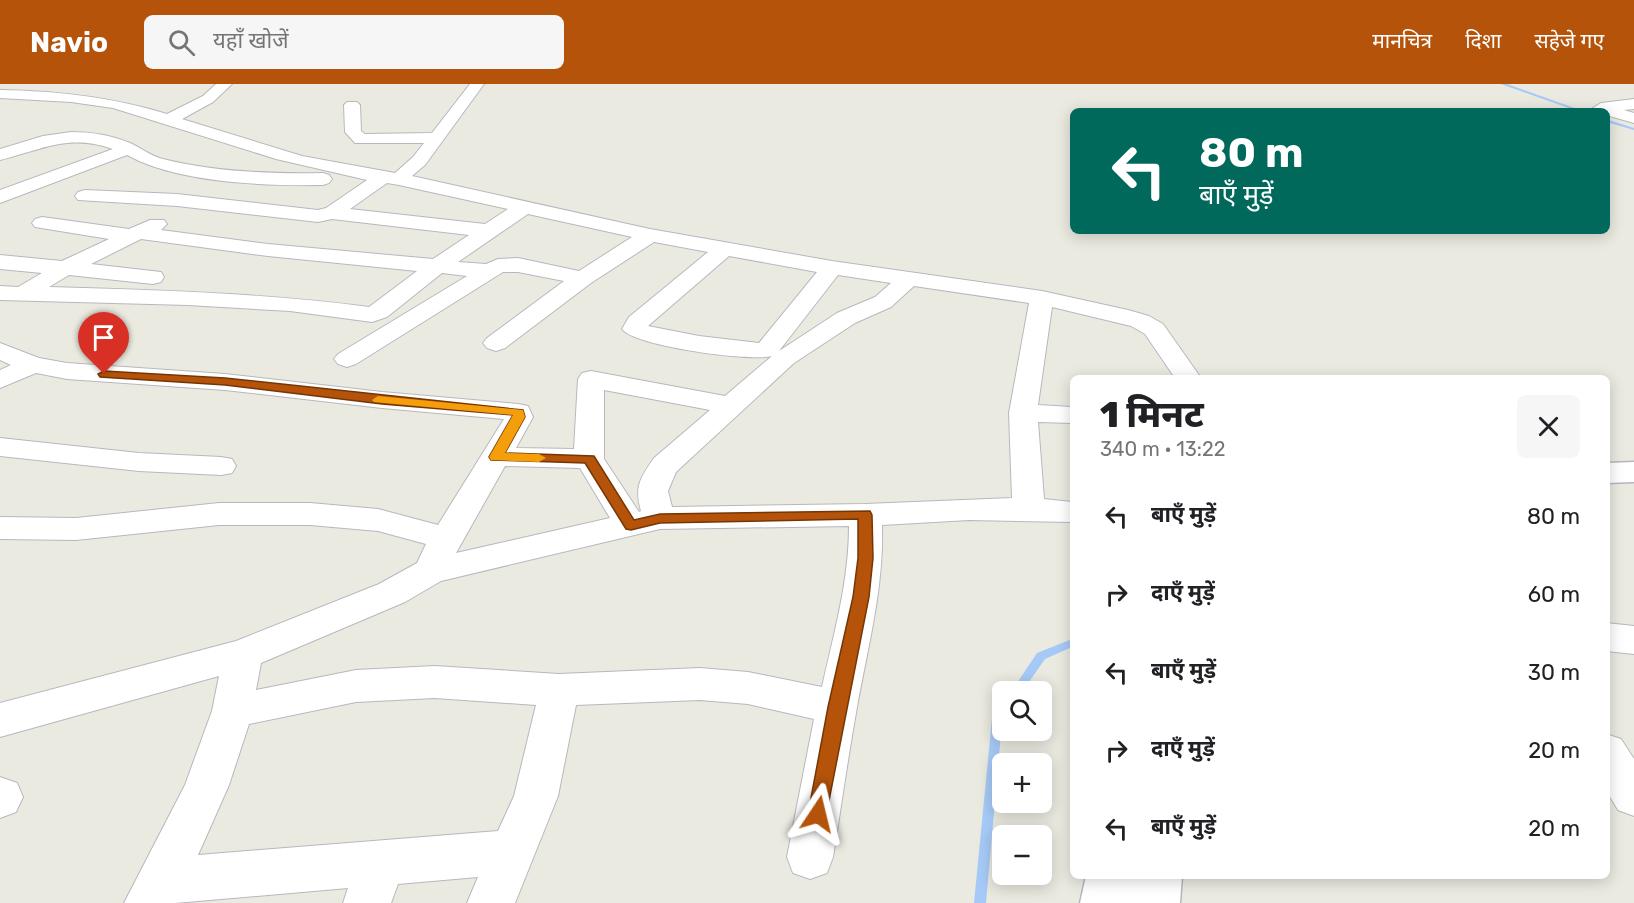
<!DOCTYPE html>
<html lang="hi">
<meta charset="utf-8">
<style>
:root{--surface:#fff;--page:#f6f6f6;--text:#202124;--muted:#757577;--accent:#b45309}
body{margin:0;font-family:Rubik,"Noto Sans Devanagari",sans-serif;background:var(--page);color:var(--text);height:100vh;display:flex;flex-direction:column;font-size:22px;white-space:nowrap}
*{box-sizing:border-box;margin:0}
p{font-size:20px;color:var(--muted)}
.icon{flex:none;width:33px;height:33px;fill:none;stroke:currentColor;stroke-width:2;stroke-linecap:round;stroke-linejoin:round}
.map{position:relative;flex:1;overflow:hidden}
.drawer{position:absolute;left:1070px;top:291px;width:540px;height:504px;display:flex;flex-direction:column;background:var(--surface);border-radius:9px;box-shadow:0 3px 15px #0003}
.drawer>*{flex:none}
.guide{position:absolute;left:1070px;top:24px;width:540px;height:126px;border-radius:9px;box-shadow:0 3px 15px #0003;background:#00695c;color:#fff;overflow:hidden}
.buttons{position:absolute;left:992px;top:597px;display:grid;gap:12px}
.buttons a{display:grid;place-items:center;width:60px;height:60px;border-radius:9px;background:var(--surface);box-shadow:0 3px 15px #0003;font-size:30px}
.pin{position:absolute;display:grid;place-items:center;width:51px;height:51px;color:#fff;margin:-62px -26px;border-radius:50% 50% 50% 0;rotate:-45deg;box-shadow:0 0 6px #0007}
.pin .icon{rotate:45deg}
.me{position:absolute;width:66px;margin:-33px;rotate:10deg;stroke-linejoin:round;filter:drop-shadow(0 0 4px #0008)}
.turn{display:flex;align-items:center;gap:21px;height:126px;padding:0 30px;font-size:27px}
.turn .icon{width:78px;height:78px;stroke-width:2.5}
.turn b{display:block;font-size:42px;line-height:51px}
.round{display:grid;place-items:center;flex:none;width:63px;height:63px;border-radius:9px;background:var(--page)}
.head{display:flex;align-items:center;justify-content:space-between;height:102px;padding:0 30px}
h1{font-size:36px;font-weight:800;line-height:45px}
ul{padding:0;list-style:none}
li{display:flex;align-items:center;gap:18px;height:78px;padding:0 30px}
li div{flex:1}
li b{display:block;font-size:22px}
li em{font-style:normal}
header{display:flex;align-items:center;gap:36px;box-sizing:border-box;height:84px;padding:0 30px;background:var(--accent);color:#fff}
header strong{font-size:28px}
nav{display:flex;gap:33px;margin-inline-start:auto;font-size:21px}
.search{width:420px;height:54px;background:var(--page);display:flex;align-items:center;gap:15px;box-sizing:border-box;padding:0 21px;border-radius:9px;color:var(--muted);font-size:22px}
.map>svg:first-child{display:block}
</style>
<header>
<strong>Navio</strong>
<div class="search"><svg class="icon" aria-label="search" viewBox="0 0 24 24"><circle cx="10" cy="10" r="6"/><path d="M15 15l6 6"/></svg>यहाँ खोजें</div>
<nav><a>मानचित्र</a><a>दिशा</a><a>सहेजे गए</a></nav>
</header>
<div class="map">
<svg width="1634" height="819" viewBox="0 0 1634 819">
<rect width="100%" height="100%" fill="#ebeae1"/>
<g fill="none" stroke-linecap="round" stroke-linejoin="round">
<!-- stream -->
<g fill="#a6caf7" fill-rule="evenodd">
<polygon points="1501,0 1507,0 1583,27 1577,27"/>
<polygon points="1606,35 1634,44 1634,46 1606,38"/>
<polygon points="1072,555 1072,563 1045,575 1022,608 1011,608 1037,569"/>
<polygon points="1002,623 1002,638 986,819 974,819 992,634 998,624"/>
</g>
<defs>
<g id="street">
<path d="M 216,0 L 232,0 L 213,18 L 182,35 L 302,72 L 395,89 L 413,73 L 424,59 L 355,59 L 345,48 L 344,21 L 347,18 L 357,18 L 360,21 L 361,47 L 365,50 L 432,49 L 470,0 L 484,0 L 425,81 L 412,92 L 650,145 L 832,177 L 1042,207 L 1128,226 L 1149,232 L 1163,240 L 1201,294 L 1175,294 L 1145,250 L 1131,242 L 1052,223 L 1038,321 L 1072,323 L 1072,339 L 1038,338 L 1044,415 L 1072,418 L 1072,438 L 969,436 L 882,441 C 884,503 868,562 857,623 C 848,673 841,723 833,773 L 827,789 L 810,795 L 793,789 L 787,773 L 814,635 L 748,620 L 700,616 L 576,621 L 558,712 L 515,819 L 467,819 L 478,793 L 398,800 L 391,819 L 343,819 L 348,804 L 175,819 L 124,819 L 185,701 L 212,627 L 219,592 L 0,653 L 0,619 L 236,557 L 379,500 L 417,479 L 426,460 L 378,447 L 310,441 L 219,441 L 76,456 L 0,455 L 0,433 L 76,434 L 219,419 L 310,419 L 378,425 L 438,441 L 504,335 L 382,324 L 225,306 L 67,295 L 36,289 L 0,304 L 0,286 L 11,281 L 0,276 L 0,259 L 39,274 L 67,279 L 225,290 L 382,308 L 518,320 L 528,322 L 533,333 L 516,364 L 574,365 L 578,295 L 582,289 L 591,287 L 725,312 L 772,272 C 750,278 634,262 622,245 L 629,233 L 708,168 L 654,158 L 591,199 L 505,264 L 496,267 L 487,264 L 483,259 L 487,254 L 564,197 L 518,188 L 503,188 L 356,280 L 347,283 L 338,280 L 334,275 L 338,270 L 467,192 L 442,189 L 387,233 L 372,238 L 290,227 L 188,221 L 0,216 L 0,202 L 18,203 L 42,189 L 0,185 L 0,171 L 62,177 L 109,155 L 35,143 L 32,139 L 35,135 L 42,133 L 129,145 L 150,136 L 164,136 L 167,140 L 161,146 L 268,160 L 433,175 L 469,151 L 332,135 L 318,138 L 177,122 L 78,116 L 75,112 L 78,108 L 85,106 L 177,110 L 318,126 L 326,124 L 367,96 L 276,75 L 113,24 L 71,18 L 0,14 L 0,6 C 58,7 112,13 167,30 L 203,12 ZM 387,99 L 399,101 L 508,125 L 485,140 L 350,125 ZM 528,130 L 632,153 L 579,187 L 518,174 L 498,175 L 486,180 L 458,178 ZM 141,155 L 268,172 L 417,187 L 369,223 C 263,209 157,206 49,203 L 69,191 L 153,200 L 161,198 L 164,193 L 161,188 L 91,180 ZM 729,172 L 817,188 L 759,259 L 699,252 L 648,242 ZM 838,191 L 891,199 L 875,213 L 837,229 L 779,267 ZM 914,202 L 1029,219 L 1009,329 L 1012,414 L 865,420 L 672,423 L 668,407 L 676,388 L 794,279 L 855,239 L 891,223 ZM 604,306 L 710,326 L 654,374 C 640,394 634,403 641,427 L 639,428 L 604,375 ZM 505,382 L 580,384 L 610,434 L 456,469 ZM 849,442 C 849,497 834,549 822,603 L 748,588 L 700,584 L 559,590 L 435,582 L 356,586 L 256,606 L 261,579 L 405,518 L 441,497 L 660,445 ZM 435,614 L 536,621 L 514,712 L 498,747 L 198,771 L 229,701 L 249,640 L 356,618 Z"/>
<polygon points="1634,15 1634,25 1624,26 1634,29 1634,39 1606,31 1606,27 1595,27 1593,24 1601,19"/>
<path d="M 71,48 C 91,48 111,51 130,59 C 141,64 151,72 163,75 C 215,88 270,90 323,89 L 329,91 L 332,95 L 329,99 L 323,101 C 265,102 178,99 127,71 L 0,119 L 0,106 L 113,65 C 68,49 41,66 0,76 L 0,65 L 43,52 Z"/>
<polygon points="0,354 139,369 221,373 232,375 236,382 232,389 221,391 139,387 0,372"/>
<polygon points="1606,539 1634,542 1634,570 1606,567"/>
<polygon points="1606,650 1621,655 1634,675 1634,732 1618,726 1606,706"/>
<polygon points="0,693 17,699 23,713 16,728 0,734"/>
</g>
<g id="secondary">
<polygon points="1634,378 1634,398 1606,399 1606,379"/>
<polygon points="1086,792 1182,792 1180,819 1080,819"/>
</g>
</defs>
<!-- street casing -->
<use href="#street" stroke="#b7b8bd" stroke-width="2"/>
<!-- secondary casing -->
<use href="#secondary" stroke="#b5b7bc" stroke-width="3"/>
<!-- street -->
<use href="#street" fill="#fff" fill-rule="evenodd"/>
<!-- secondary -->
<use href="#secondary" fill="#fff" fill-rule="evenodd"/>
</g>
<!-- route -->
<polygon fill="#b45309" stroke="#753606" stroke-width="1.5" points="104,287 225,294 523,326 525,333 505,369 594,372 634,436 660,430 870,427 872,431 873,474 869,513 825,737 818,739 811,737 808,730 828,623 853,513 858,474 858,435 660,439 631,446 626,445 585,379 491,376 489,373 513,331 382,320 225,301 100,293 98,290"/>
<!-- slow -->
<polygon fill="#f59e0b" points="378,312 523,326 525,333 505,369 539,370 546,374 539,378 491,376 489,373 513,331 374,318 372,316"/>
</svg>
<div class="buttons">
<a><svg class="icon" aria-label="search" viewBox="0 0 24 24"><circle cx="10" cy="10" r="6"/><path d="M15 15l6 6"/></svg></a>
<a>+</a>
<a>−</a>
</div>
<div class="pin" style="left:104px;top:290px;background:#d93025"><svg class="icon" aria-label="arrive" viewBox="0 0 24 24"><path d="M6 21V4h12l-3 4 3 4H6"/></svg></div>
<svg class="me" style="left:818px;top:730px" viewBox="-20 -20 40 40"><path d="M0-17L14 15 0 8-14 15z" fill="#b45309" stroke="#fff" stroke-width="4"/></svg>
<div class="guide">
<div class="turn"><svg class="icon" aria-label="left" viewBox="0 0 24 24"><path d="M17 20v-9H6M10 6l-5 5 5 5"/></svg><div><b>80 m</b>बाएँ मुड़ें</div></div>
</div>
<section class="drawer">
<div class="head"><div><h1>1 मिनट</h1><p>340 m · 13:22</p></div><a class="round"><svg class="icon" aria-label="close" viewBox="0 0 24 24"><path d="M6 6l12 12M18 6L6 18"/></svg></a></div>
<ul>
<li><svg class="icon" aria-label="left" viewBox="0 0 24 24"><path d="M17 20v-9H6M10 6l-5 5 5 5"/></svg><div><b>बाएँ मुड़ें</b></div><em>80 m</em></li>
<li><svg class="icon" aria-label="right" viewBox="0 0 24 24"><path d="M7 20v-9h11M14 6l5 5-5 5"/></svg><div><b>दाएँ मुड़ें</b></div><em>60 m</em></li>
<li><svg class="icon" aria-label="left" viewBox="0 0 24 24"><path d="M17 20v-9H6M10 6l-5 5 5 5"/></svg><div><b>बाएँ मुड़ें</b></div><em>30 m</em></li>
<li><svg class="icon" aria-label="right" viewBox="0 0 24 24"><path d="M7 20v-9h11M14 6l5 5-5 5"/></svg><div><b>दाएँ मुड़ें</b></div><em>20 m</em></li>
<li><svg class="icon" aria-label="left" viewBox="0 0 24 24"><path d="M17 20v-9H6M10 6l-5 5 5 5"/></svg><div><b>बाएँ मुड़ें</b></div><em>20 m</em></li>
</ul>
</section>
</div>
